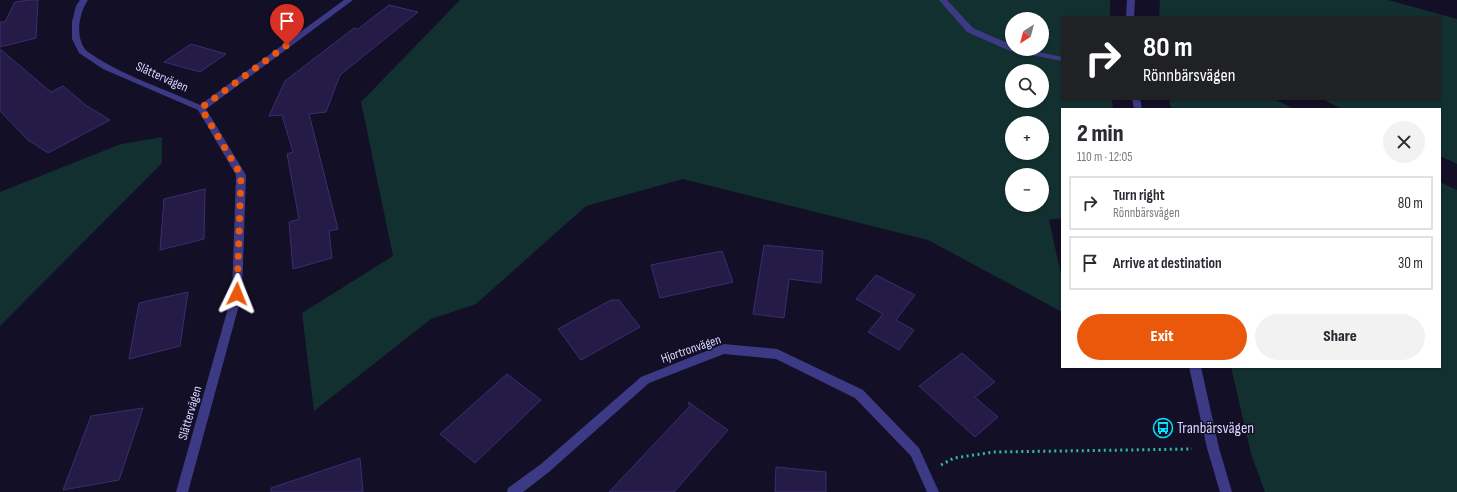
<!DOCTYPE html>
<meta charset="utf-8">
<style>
:root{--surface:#fff;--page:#f2f2f3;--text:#2b2b33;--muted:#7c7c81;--line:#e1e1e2;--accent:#ea580c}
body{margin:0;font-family:"Sofia Sans Condensed",sans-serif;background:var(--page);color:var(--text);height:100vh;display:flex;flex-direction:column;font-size:15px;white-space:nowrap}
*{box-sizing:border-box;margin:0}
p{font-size:13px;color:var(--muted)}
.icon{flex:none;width:22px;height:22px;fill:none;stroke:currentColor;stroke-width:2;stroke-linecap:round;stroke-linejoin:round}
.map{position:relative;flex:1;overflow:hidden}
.drawer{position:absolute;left:1061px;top:108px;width:380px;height:260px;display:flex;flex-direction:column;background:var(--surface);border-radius:0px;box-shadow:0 1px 3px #0004}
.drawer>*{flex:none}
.banner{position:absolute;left:1061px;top:16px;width:380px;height:84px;border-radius:0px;box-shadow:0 1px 3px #0004;background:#202124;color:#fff;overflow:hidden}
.needle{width:26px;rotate:216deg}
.fabs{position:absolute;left:1005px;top:12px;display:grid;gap:8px}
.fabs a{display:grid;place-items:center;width:44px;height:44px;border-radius:50%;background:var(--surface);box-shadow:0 1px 3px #0004;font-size:20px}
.pin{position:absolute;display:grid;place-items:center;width:34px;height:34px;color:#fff;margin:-41px -17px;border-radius:50% 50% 50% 0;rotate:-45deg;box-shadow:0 0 4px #0007}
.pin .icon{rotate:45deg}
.me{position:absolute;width:44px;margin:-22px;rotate:2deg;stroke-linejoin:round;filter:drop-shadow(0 0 3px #0008)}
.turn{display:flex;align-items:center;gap:14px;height:84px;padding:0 16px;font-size:18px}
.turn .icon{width:52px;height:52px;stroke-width:2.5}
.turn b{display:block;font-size:28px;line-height:34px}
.round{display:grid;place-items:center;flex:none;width:42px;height:42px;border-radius:21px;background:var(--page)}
.headline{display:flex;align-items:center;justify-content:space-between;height:68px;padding:0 16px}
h1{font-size:24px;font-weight:800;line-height:30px}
.cta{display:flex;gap:8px;margin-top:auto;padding:8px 16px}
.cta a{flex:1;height:46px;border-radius:24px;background:var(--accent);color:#fff;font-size:16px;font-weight:800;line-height:46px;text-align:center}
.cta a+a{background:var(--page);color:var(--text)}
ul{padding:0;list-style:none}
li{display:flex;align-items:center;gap:12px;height:54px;margin:0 8px 6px;padding:0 8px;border:2px solid var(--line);border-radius:0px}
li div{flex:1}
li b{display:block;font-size:15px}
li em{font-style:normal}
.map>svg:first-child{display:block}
</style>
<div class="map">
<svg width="1457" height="492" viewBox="0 0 1457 492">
<rect width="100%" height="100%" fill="#130f26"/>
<!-- green -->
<g fill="#12302f" fill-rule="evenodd">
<path d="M 460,0 L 1110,0 L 1110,17 L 1062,17 L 1062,99 L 1112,99 L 1113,109 L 1062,109 L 1062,218 L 1049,220 L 1062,279 L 1062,312 L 928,240 L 683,179 L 586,206 L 476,304 L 431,319 L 314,411 L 302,313 L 393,256 L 361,102 ZM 1012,19 L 1042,19 L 1042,49 L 1012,49 ZM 1012,71 L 1042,71 L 1042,101 L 1012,101 ZM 1012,123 L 1042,123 L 1042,153 L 1012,153 ZM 1012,175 L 1042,175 L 1042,205 L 1012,205 Z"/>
<polygon points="1160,0 1388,0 1457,19 1457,164 1440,156 1440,109 1342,109 1322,99 1440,99 1440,17 1159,17"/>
<polygon points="1169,99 1274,99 1294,109 1171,109"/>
<polygon points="162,137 162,163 0,326 0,192 121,144"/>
<polygon points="1440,182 1457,190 1457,492 1265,492 1251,454 1231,367 1440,367"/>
</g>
<!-- building -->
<g fill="#241b47" stroke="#3b2d73">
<polygon points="30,0 38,0 36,38 0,47 0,22 5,22 15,2"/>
<polygon points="389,5 418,12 340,75 326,112 309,114 338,229 329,231 332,258 293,269 289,222 299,219 287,154 293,152 282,115 269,116 285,81 354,28 358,29"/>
<polygon points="191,44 226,54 200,72 164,62"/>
<polygon points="0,49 51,92 63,86 87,106 110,120 48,153 28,140 0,111"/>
<polygon points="205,189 204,239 160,250 164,199"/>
<polygon points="764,245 823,251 821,283 789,279 784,318 753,314"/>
<polygon points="722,251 733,282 660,298 651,265"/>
<polygon points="876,275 915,295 896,320 914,330 899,350 868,332 883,314 856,299"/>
<polygon points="188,292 180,346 129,359 139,303"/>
<polygon points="611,300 619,300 640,327 581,360 558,329"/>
<polygon points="962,353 995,382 975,397 998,417 975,437 919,386"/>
<polygon points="507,374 541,400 475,463 440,434"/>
<polygon points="688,402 728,430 674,492 609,492 690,406"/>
<polygon points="143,408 119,480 63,490 91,416"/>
<polygon points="360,458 363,492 271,492 271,488"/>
<polygon points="776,467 826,472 826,492 775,492"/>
</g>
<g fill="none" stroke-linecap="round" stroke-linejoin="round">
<!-- path -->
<polyline stroke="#2fb8b0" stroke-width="3" stroke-dasharray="2 3.5" stroke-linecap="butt" points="941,465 954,458 994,452 1192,449"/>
<!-- service -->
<polygon fill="#3d3a85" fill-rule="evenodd" points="939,0 947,0 973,28 1012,45 1012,49 1024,49 1062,57 1062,61 1010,51 967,32"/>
<!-- minor -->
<g fill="#3d3a85" fill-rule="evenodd">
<path d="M 80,0 L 88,0 C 79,13 75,36 85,49 C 88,53 94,55 97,58 C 127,77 167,90 200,105 L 344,0 L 353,0 L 206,109 L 246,175 L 242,294 L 188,492 L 176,492 L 232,294 L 236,175 L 198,110 L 103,69 L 79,53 L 72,39 L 72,22 L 76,6 Z"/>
<polygon points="724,344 777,349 863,390 919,448 939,492 927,492 911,456 855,398 776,359 724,354 649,383 549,472 523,492 507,492 508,488 541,464 641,377"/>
</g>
<!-- tertiary -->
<g fill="#3d3a85" fill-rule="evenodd">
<polygon points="1127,0 1135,0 1134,17 1126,17"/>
<polygon points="1132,99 1140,99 1142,109 1134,109"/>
<polygon points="1189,367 1201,367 1219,448 1232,492 1220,492 1207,448"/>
</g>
</g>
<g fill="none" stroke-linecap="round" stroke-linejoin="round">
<!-- route -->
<polyline stroke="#ea580c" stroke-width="7" stroke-dasharray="0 12.6" points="237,294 241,175 201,108 287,45"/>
</g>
<!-- icons -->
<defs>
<symbol id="bus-ring" viewBox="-11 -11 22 22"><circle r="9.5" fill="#130f26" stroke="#00e5ff" stroke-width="1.5"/><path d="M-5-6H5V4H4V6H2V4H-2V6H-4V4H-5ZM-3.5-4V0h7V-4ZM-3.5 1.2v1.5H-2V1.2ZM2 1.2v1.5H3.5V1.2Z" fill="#00e5ff"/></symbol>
</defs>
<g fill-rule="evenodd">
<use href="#bus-ring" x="1152" y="417" width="22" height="22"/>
</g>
<g text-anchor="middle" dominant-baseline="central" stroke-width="3" stroke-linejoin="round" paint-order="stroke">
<!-- street labels -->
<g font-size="13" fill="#d9d4ff" stroke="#130f26">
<text transform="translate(162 77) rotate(24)">Slåttervägen</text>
<text transform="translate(691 349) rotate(-19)">Hjortronvägen</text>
<text transform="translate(190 413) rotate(-74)">Slåttervägen</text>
</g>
<!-- near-poi labels -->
<g font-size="16" fill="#d9d4ff" stroke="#130f26" text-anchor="start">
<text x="1177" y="428">Tranbärsvägen</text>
</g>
</g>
</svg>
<div class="fabs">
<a><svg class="needle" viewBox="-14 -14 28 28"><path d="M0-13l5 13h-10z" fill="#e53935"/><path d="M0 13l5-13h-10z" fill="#7c7c81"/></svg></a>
<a><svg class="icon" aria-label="search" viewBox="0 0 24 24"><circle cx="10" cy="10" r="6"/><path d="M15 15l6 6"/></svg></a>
<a>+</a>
<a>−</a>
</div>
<div class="pin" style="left:287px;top:45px;background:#d93025"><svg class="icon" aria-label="arrive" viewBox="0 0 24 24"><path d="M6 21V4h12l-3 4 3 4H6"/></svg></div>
<svg class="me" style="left:237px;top:294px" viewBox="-20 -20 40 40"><path d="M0-17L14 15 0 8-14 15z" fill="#ea580c" stroke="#fff" stroke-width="4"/></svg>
<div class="banner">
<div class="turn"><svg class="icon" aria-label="right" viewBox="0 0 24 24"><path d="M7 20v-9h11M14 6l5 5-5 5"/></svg><div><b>80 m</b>Rönnbärsvägen</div></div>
</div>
<section class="drawer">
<div class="headline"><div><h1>2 min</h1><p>110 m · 12:05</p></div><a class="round"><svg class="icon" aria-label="close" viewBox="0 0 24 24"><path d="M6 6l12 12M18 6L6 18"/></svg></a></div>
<ul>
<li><svg class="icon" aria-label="right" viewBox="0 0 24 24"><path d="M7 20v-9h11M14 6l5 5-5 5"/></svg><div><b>Turn right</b><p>Rönnbärsvägen</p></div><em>80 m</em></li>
<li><svg class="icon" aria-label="arrive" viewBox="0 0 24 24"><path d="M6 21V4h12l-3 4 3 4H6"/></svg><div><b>Arrive at destination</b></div><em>30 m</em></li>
</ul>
<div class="cta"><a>Exit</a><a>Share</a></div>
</section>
</div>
